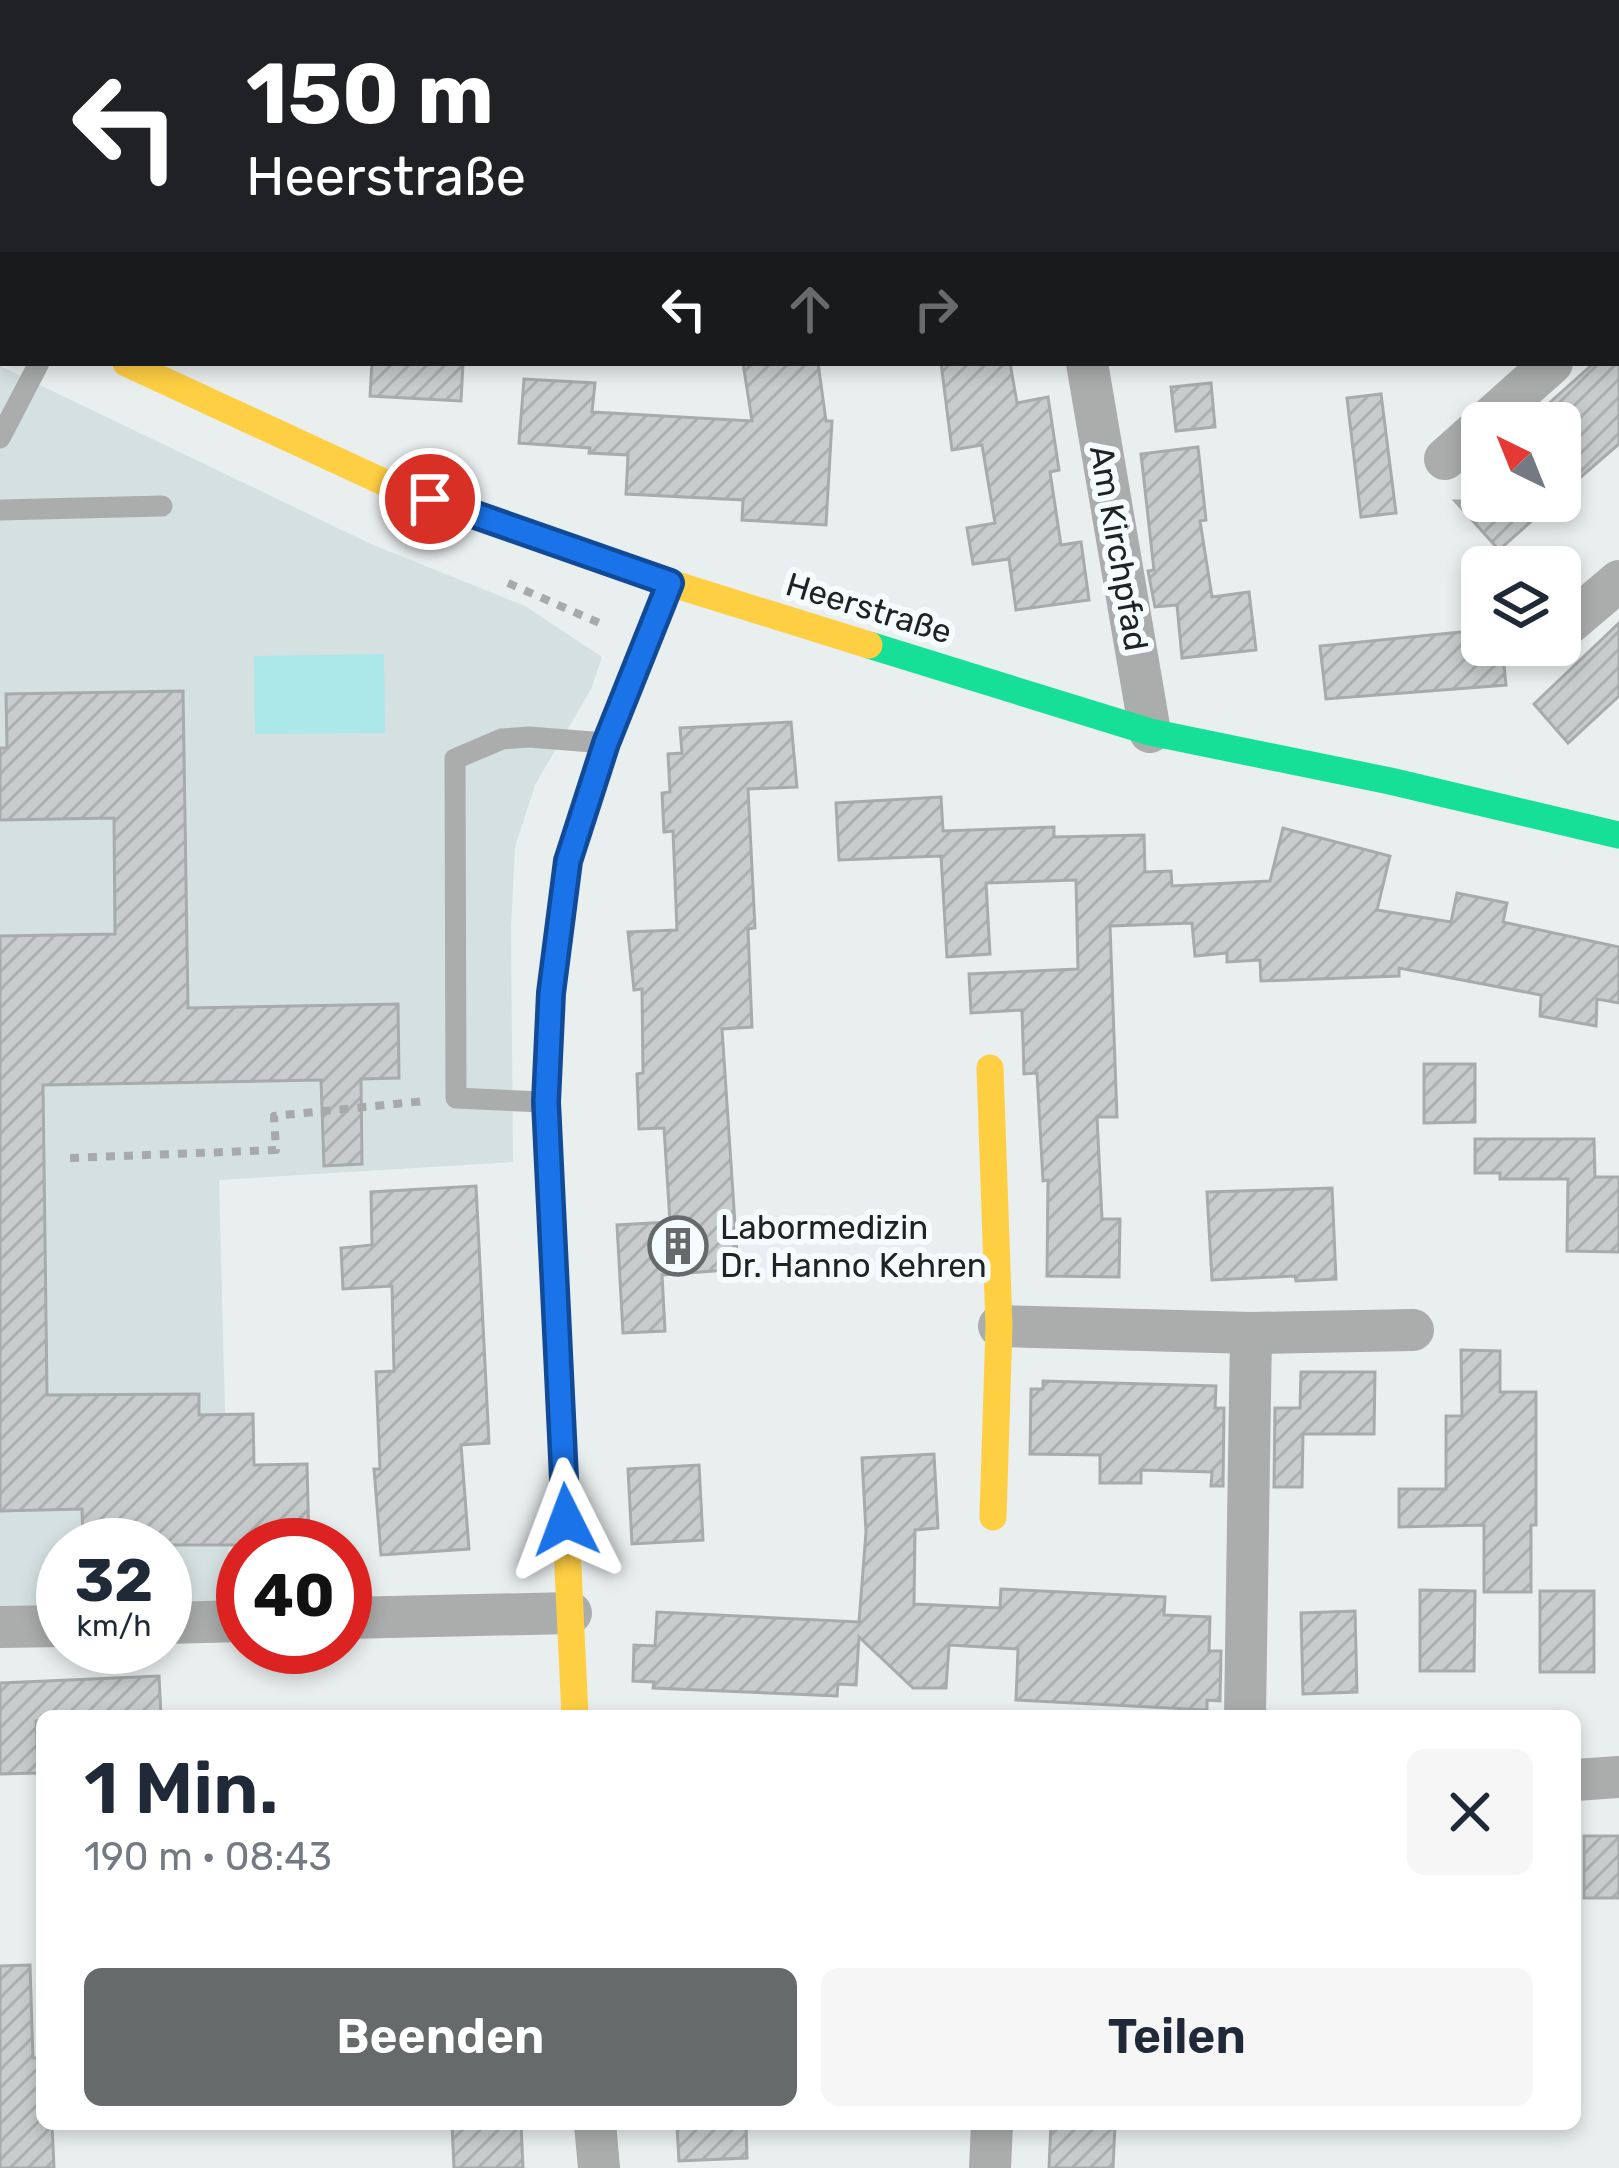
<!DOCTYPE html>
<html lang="de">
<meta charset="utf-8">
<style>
:root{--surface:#fff;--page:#f6f6f7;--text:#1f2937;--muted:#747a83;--accent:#666a6a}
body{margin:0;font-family:Rubik,sans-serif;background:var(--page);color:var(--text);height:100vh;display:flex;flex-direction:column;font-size:45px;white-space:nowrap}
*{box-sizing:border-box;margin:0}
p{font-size:39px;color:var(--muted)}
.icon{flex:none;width:66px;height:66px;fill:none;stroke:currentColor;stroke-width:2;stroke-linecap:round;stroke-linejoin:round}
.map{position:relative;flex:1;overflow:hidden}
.drawer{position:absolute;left:36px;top:1710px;width:1545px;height:420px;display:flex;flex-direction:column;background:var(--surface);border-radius:18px;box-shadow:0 6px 18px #0003}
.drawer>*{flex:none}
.hud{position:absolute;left:0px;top:0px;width:1620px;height:366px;box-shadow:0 6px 18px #0003;background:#202124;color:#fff;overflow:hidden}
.needle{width:78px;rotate:317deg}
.fabs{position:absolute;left:1461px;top:402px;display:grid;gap:24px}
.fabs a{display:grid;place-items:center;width:120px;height:120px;border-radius:18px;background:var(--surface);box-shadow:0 6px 18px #0003;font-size:60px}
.speed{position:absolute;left:36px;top:1518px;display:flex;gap:24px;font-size:60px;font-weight:700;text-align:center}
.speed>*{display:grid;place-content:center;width:156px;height:156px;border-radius:50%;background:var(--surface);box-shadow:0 6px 18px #0003;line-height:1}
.speed small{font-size:30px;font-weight:400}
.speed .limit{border:18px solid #d22;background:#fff;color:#111}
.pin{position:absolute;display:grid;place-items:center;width:102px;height:102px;color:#fff;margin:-51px;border:6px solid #fff;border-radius:50%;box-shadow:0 3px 12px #0007}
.me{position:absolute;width:132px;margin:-66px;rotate:357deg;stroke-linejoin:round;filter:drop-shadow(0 0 9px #0008)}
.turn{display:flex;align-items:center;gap:42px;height:252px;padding:0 48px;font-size:54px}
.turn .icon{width:156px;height:156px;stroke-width:2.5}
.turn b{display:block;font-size:84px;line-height:102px}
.lanes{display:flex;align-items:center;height:114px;padding:0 48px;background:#0003;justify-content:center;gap:60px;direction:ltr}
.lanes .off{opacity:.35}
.round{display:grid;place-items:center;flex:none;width:126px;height:126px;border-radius:18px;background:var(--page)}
.summary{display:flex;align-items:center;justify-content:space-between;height:204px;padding:0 48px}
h1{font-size:72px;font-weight:600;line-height:90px}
.action{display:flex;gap:24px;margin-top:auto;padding:24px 48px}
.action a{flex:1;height:138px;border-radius:18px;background:var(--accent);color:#fff;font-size:48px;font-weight:600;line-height:138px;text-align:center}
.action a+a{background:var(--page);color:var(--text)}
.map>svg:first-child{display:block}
</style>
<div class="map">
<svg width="1619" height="2168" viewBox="0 0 1619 2168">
<defs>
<pattern id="building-hatch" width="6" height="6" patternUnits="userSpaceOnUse" patternTransform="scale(3)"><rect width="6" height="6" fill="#c8cccc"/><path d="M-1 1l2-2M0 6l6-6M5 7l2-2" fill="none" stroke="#acafaf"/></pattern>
</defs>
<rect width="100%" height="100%" fill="#e9eeee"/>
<!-- built -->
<polygon fill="#d5e0e1" points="0,366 371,544 525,606 602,657 591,689 535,785 515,847 511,927 513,1162 219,1180 230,1606 165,1609 165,1545 63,1545 63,1614 0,1617"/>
<!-- park -->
<polygon fill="#ace7ea" points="384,654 385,733 255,734 254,656"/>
<!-- building -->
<g fill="url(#building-hatch)" stroke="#a8abab" stroke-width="3">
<polygon points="372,363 463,363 461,401 370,396"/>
<polygon points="743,363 818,363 826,421 832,421 826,525 742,520 743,500 626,494 628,455 589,453 590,448 519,443 524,379 595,383 592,412 752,421"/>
<polygon points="941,363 1010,363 1017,403 1048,397 1059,470 1050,472 1061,545 1081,542 1089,600 1016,610 1009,559 973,564 967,528 995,523 982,445 952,450"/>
<polygon points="1594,363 1619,363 1619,444 1560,495 1560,423 1527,423"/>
<polygon points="1211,383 1215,427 1176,431 1171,387"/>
<polygon points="1381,394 1396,513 1361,517 1347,398"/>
<polygon points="1198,447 1206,520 1200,521 1212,597 1249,592 1256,650 1182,658 1177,605 1155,607 1148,571 1154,570 1141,454"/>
<polygon points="1455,501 1554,501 1499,550"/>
<polygon points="1619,623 1619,696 1568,743 1534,704"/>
<polygon points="1482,630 1482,645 1502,645 1506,685 1326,699 1320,646"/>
<polygon points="183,691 188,1008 398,1004 399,1078 361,1079 362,1164 324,1166 321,1080 43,1085 47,1395 199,1394 199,1415 253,1414 254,1465 307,1464 309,1545 83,1545 82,1509 0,1511 0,936 115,934 114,818 0,820 0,748 7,748 6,694"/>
<polygon points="791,722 797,787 748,789 755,928 748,929 752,1027 722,1029 738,1269 662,1275 665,1331 623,1333 617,1225 670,1222 664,1128 639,1129 637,1074 643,1073 642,989 634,990 628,932 677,930 673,831 664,832 662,793 670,792 668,754 682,753 680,728"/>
<polygon points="941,797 943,831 1054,827 1054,837 1144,835 1145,872 1171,871 1172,886 1270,881 1283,828 1390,856 1377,910 1451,922 1457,893 1507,903 1503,922 1619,947 1619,1003 1597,999 1596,1026 1540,1016 1541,995 1399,968 1399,976 1261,981 1260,960 1227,962 1227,953 1195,956 1192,923 1110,926 1117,1117 1097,1117 1102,1219 1120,1219 1119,1277 1047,1276 1048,1180 1043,1181 1037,1073 1024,1074 1022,1010 971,1013 969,974 1078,969 1076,880 986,883 990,954 947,957 941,856 839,860 836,803"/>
<polygon points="1424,1064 1475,1064 1475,1122 1424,1123"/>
<polygon points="1475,1139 1594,1139 1595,1177 1619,1177 1619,1252 1567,1251 1568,1179 1500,1179 1500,1173 1475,1173"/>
<polygon points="476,1186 489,1443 461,1445 469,1549 381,1555 374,1469 380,1469 376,1372 394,1371 392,1286 343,1289 341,1248 372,1245 371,1192"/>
<polygon points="1332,1188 1336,1279 1296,1281 1295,1276 1212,1280 1207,1192"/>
<polygon points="1461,1350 1500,1351 1500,1392 1536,1392 1536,1525 1531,1525 1531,1592 1484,1592 1484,1525 1399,1527 1399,1489 1446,1489 1446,1416 1462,1416"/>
<polygon points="1301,1372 1375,1372 1374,1434 1303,1434 1302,1487 1274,1487 1275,1408 1300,1408"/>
<polygon points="1043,1381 1216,1386 1215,1408 1224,1408 1223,1486 1211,1486 1212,1472 1177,1471 1141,1470 1141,1483 1100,1483 1100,1455 1030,1454 1031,1389 1043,1389"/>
<polygon points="934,1454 938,1528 915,1530 914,1604 1000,1608 1001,1589 1165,1597 1164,1615 1210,1617 1209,1651 1221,1651 1220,1701 1207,1700 1207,1710 1016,1700 1018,1649 949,1645 946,1688 913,1688 859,1637 856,1685 838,1684 837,1696 653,1688 654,1682 633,1681 634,1645 655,1646 657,1612 859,1622 866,1532 862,1458"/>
<polygon points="699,1465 703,1540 632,1544 628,1469"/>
<polygon points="1420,1590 1475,1591 1474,1671 1420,1671"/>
<rect x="1540" y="1591" width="54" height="81"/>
<polygon points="1355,1611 1357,1692 1303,1694 1301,1613"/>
<polygon points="159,1676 161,1716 42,1716 42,1720 36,1721 38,1773 0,1774 0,1683"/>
<rect x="1584" y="1836" width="35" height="62"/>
<polygon points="30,1965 33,2058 42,2058 42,2124 52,2124 54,2168 0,2168 0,1966"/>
<polygon points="452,2124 521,2124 523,2168 454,2168"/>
<polygon points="695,2124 746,2124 747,2158 679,2161 677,2126"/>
<polygon points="1051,2124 1115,2124 1113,2168 1049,2168"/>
</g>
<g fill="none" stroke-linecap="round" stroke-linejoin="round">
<!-- path -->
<g stroke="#a8aaaa" stroke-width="8" stroke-dasharray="9 9" stroke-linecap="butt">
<polyline points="995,0 996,3"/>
<polyline points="508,583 604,625"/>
<polyline points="70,1158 276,1150 274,1116 425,1101"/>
</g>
<!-- lane -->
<g stroke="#abadad" stroke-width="21">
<polyline points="0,438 39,363"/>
<polyline points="0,510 162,506"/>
<polyline points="543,1102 456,1098 455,759 502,739 529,737 605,743"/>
</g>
<!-- street -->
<g stroke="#abadad" stroke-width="42">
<polyline points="648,3 648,0"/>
<polyline points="1586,3 1590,0"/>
<polyline points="1617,304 1619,302"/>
<polyline points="1087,363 1150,732"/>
<polyline points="1485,423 1552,363"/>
<polyline points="1445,459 1482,426"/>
<polyline points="1560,631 1619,581"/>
<polyline points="999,1326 1251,1333 1413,1330"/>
<polyline points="345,1618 571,1613"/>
<polyline points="165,1623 243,1621"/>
<polyline points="0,1627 63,1626"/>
<polyline points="1245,1716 1251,1333"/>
<polyline points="1575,1780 1619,1777"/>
<polyline points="595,2124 599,2168"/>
<polyline points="990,2168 992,2124"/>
</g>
<!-- fast -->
<g stroke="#16e098" stroke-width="27">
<polyline points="0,305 3,306"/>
<polyline points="869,645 1150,732 1390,781 1619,835"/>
<polyline points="551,1208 546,1102 551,993 568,861 606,743 670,583"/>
</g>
<!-- slow -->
<g stroke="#ffcf43" stroke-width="27">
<polyline points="126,363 390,485 670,583 869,645"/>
<polyline points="990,1068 999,1326 993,1517"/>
<polyline points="551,1208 575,1716"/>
</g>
</g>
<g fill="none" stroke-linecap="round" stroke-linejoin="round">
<defs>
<polyline id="route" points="430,499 670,583 606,743 568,861 551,993 546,1102 566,1520"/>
</defs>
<!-- route casing -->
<use href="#route" stroke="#114b97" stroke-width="30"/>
<!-- route -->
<use href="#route" stroke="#1a73e8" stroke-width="21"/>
</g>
<!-- icons -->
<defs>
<symbol id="building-ring" viewBox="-11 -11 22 22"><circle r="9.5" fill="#f5fcfd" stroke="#666a6a" stroke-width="1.5"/><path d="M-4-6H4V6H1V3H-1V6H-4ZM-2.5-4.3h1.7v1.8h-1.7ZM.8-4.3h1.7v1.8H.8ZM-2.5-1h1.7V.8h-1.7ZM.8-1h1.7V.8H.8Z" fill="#666a6a"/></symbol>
</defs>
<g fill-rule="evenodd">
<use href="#building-ring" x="645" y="1213" width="66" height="66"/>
</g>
<g text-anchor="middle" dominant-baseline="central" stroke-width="12" stroke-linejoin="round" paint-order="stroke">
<!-- street labels -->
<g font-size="33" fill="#202323" stroke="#f5fcfd">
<text transform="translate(1119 548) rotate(80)">Am Kirchpfad</text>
<text transform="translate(869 608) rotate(17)">Heerstraße</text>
</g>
<!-- poi labels -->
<g font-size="33" fill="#202323" stroke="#f5fcfd" text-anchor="start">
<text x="720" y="1227">Labormedizin<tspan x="720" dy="38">Dr. Hanno Kehren</tspan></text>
</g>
</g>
</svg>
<div class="fabs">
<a><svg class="needle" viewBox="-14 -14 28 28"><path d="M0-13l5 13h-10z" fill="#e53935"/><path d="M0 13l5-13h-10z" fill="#747a83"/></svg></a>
<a><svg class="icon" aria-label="layers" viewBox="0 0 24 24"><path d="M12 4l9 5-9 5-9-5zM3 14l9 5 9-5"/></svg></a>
</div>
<div class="speed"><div>32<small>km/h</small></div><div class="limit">40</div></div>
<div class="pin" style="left:430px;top:499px;background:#d93025"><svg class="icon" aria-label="arrive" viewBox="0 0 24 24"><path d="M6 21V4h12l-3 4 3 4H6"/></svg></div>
<svg class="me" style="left:566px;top:1520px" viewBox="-20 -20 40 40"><path d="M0-17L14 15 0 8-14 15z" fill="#1a73e8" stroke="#fff" stroke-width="4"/></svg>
<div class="hud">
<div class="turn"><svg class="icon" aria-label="left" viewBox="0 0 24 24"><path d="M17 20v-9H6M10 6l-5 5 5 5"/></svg><div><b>150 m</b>Heerstraße</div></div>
<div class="lanes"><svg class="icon" aria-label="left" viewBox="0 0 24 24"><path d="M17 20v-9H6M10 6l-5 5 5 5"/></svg><svg class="icon off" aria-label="ahead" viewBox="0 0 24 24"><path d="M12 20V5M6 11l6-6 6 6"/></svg><svg class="icon off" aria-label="right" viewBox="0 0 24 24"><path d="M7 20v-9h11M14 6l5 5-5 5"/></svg></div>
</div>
<section class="drawer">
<div class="summary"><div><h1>1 Min.</h1><p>190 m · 08:43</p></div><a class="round"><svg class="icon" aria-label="close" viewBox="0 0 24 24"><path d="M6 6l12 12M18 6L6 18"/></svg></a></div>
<div class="action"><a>Beenden</a><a>Teilen</a></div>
</section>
</div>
